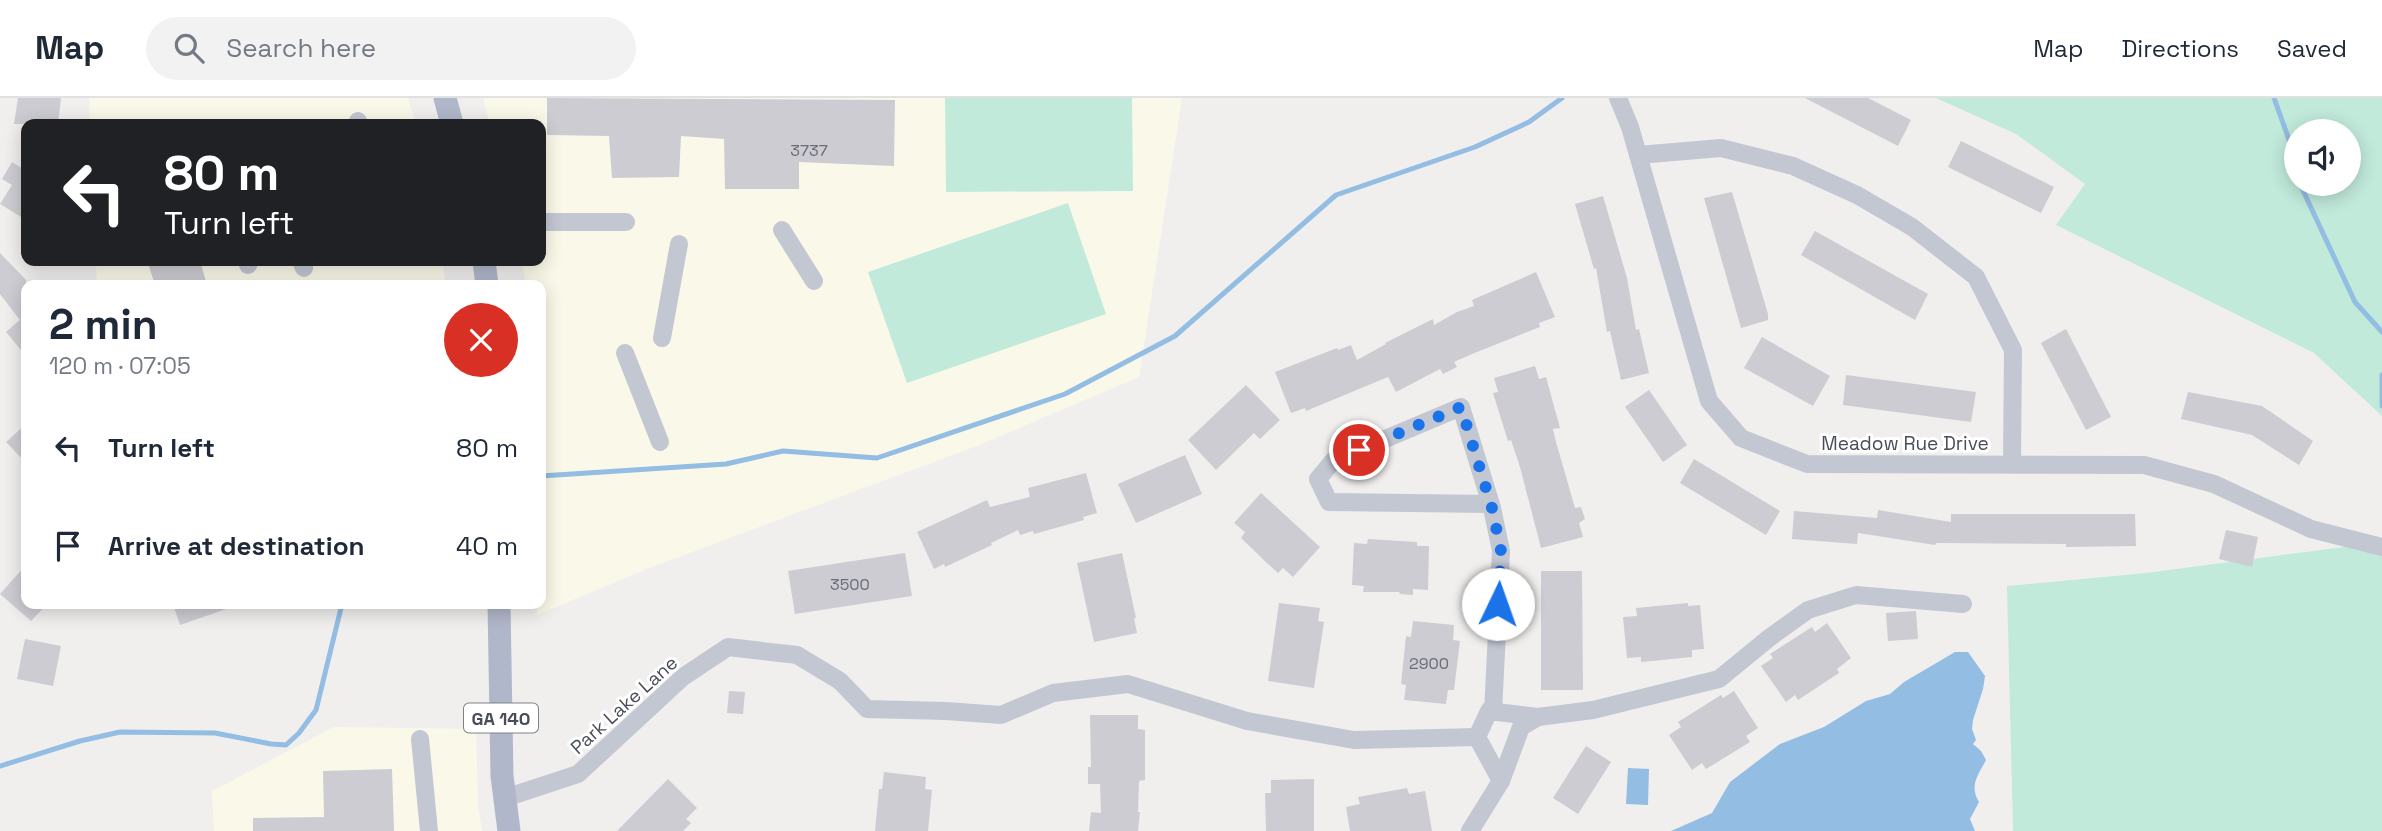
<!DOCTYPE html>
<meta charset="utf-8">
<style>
:root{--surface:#fff;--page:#f2f2f3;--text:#1f2937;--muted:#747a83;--line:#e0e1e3}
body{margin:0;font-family:"Space Grotesk",sans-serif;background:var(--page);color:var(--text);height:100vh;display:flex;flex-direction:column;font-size:26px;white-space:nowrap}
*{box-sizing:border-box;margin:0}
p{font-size:23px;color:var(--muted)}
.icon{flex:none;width:38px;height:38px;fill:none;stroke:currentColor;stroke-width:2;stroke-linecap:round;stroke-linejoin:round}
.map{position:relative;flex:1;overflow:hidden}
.details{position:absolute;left:21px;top:182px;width:525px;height:329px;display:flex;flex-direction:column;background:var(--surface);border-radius:14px;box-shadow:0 4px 18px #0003}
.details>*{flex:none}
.top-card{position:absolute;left:21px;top:21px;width:525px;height:147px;border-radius:14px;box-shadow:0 4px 18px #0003;background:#202124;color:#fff;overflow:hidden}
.controls{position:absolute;left:2284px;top:21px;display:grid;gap:14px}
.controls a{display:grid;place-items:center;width:77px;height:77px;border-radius:50%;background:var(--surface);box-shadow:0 4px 18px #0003;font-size:35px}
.pin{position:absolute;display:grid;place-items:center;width:60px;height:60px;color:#fff;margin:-30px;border:4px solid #fff;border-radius:50%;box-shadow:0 2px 7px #0007}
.me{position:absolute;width:77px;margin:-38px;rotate:3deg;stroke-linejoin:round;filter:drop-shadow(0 0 5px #0008)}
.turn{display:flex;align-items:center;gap:24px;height:147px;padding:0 28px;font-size:32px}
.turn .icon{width:91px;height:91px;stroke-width:2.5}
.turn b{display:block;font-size:49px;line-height:60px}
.round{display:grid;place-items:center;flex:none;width:74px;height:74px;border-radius:37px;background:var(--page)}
.overview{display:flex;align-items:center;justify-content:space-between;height:119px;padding:0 28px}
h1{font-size:42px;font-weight:600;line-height:52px}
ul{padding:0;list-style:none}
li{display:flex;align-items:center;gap:21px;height:98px;padding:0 28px}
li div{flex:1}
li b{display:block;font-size:26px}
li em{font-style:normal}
header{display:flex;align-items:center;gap:42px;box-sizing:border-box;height:98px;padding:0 35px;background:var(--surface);border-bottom:2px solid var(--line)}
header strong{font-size:33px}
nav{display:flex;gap:38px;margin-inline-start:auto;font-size:24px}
.search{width:490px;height:63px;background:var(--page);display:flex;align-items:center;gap:18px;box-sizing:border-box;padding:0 24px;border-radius:38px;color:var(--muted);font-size:26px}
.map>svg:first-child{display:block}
</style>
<header>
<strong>Map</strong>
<div class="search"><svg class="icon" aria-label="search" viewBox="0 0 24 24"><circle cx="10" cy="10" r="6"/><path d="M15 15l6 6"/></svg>Search here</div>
<nav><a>Map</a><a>Directions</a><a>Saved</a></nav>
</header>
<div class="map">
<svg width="2382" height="733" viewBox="0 0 2382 733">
<rect width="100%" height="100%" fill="#f0efee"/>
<!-- commercial -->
<g fill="#faf9e9">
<polygon points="89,0 408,0 416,26 90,26"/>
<polygon points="483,0 1182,0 1139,279 979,347 647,471 537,517 537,506 541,506 541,187 526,187 522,163 541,163 541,26 490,26"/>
<polygon points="96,163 442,163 446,187 97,187"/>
<polygon points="334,629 476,631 478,709 482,733 214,733 212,693"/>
</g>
<!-- green -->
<g fill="#c1eadb" fill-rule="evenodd">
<polygon points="945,0 1132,0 1133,93 946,94"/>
<path d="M 1936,0 L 2382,0 L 2382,318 L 2314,255 L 2056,127 L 2085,86 L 2016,36 ZM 2348,33 L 2348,86 L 2296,86 L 2296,33 Z"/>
<polygon points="1068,105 1106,216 907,285 868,174"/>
<polygon points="2382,444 2382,733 2013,733 2007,488 2146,475"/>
</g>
<!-- water -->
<g fill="#93bde2">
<path d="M 1955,554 L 1968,554 L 1985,578 L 1983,591 L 1973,622 L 1972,631 L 1976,642 L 1973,646 L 1981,653 L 1986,662 C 1978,677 1969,688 1979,704 L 1970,721 L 1975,733 L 1671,733 L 1712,715 L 1730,684 L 1780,646 L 1824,629 L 1866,603 L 1890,596 L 1904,584 Z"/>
<polygon points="1628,670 1649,671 1648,707 1626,706"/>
</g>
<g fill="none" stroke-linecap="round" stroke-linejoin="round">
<!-- stream -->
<g stroke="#93bde2" stroke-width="5">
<polyline points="2274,0 2292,50 2296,70"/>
<polyline points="2300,86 2355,204 2382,234"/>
<polyline points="2382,277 2382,308"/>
<polyline points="541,378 726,366 783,353 877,360 1065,296 1175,238 1336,97 1475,49 1529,24 1562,0"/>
<polyline points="0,668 80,643 120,634 215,635 271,646 286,647 299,635 316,612 342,506"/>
</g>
</g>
<!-- building -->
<g fill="#ccccd2">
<polygon points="18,0 61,0 58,26 14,26"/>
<polygon points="547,0 895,2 894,68 799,64 799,91 725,91 724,41 681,38 679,79 612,80 609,38 547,37"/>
<polygon points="1805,0 1868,0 1911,22 1898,48"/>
<polygon points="1961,43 2054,89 2041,115 1948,69"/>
<polygon points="12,64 23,71 26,65 26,122 0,106 12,87 2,81"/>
<polygon points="1732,94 1768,216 1768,222 1741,230 1704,100"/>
<polygon points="1603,98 1627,180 1636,232 1639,231 1649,275 1621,282 1610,233 1607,234 1596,170 1594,171 1575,106"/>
<polygon points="1815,133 1928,196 1915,222 1801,157"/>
<polygon points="0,155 26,182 26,258 6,234 20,222 0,196"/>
<polygon points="156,163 200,163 207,187 155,187 148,165"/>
<polygon points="1536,174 1555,219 1539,225 1540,229 1472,256 1454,264 1457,269 1443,276 1440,271 1396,294 1388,279 1306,313 1305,310 1291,315 1275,274 1337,250 1338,252 1351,247 1357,262 1386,246 1385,245 1433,221 1434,227 1457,214 1474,208 1472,202"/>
<polygon points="2066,231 2111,319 2086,332 2041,245"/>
<polygon points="1762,239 1830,278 1813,308 1744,270"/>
<polygon points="1535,268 1539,281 1546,279 1560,330 1553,331 1556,344 1575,410 1581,409 1585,421 1579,425 1583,439 1541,450 1520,369 1511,342 1508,343 1493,295 1498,294 1494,280"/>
<polygon points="1846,277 1976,294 1971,324 1843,307"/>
<polygon points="1246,287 1280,322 1260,341 1254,335 1216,372 1188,342"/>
<polygon points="1649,292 1687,347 1663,364 1625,309"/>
<polygon points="2188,294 2262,308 2313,343 2299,367 2252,337 2181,321"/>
<polygon points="26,326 26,365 6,344"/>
<polygon points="1185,357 1202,396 1136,425 1118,386"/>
<polygon points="1694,361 1780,413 1766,437 1680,385"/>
<polygon points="1086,375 1097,415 1083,419 1084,422 1034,436 1033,433 1020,437 1018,432 991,445 992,447 945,469 944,466 934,471 917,434 987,402 990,409 1030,399 1028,390"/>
<polygon points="1261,395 1320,449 1293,479 1283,470 1278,475 1268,466 1241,440 1245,434 1234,425"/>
<polygon points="1878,412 1951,424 1951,416 2135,416 2136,448 2066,449 2066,446 1936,445 1935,447 1858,435 1857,446 1792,441 1794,413 1877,420"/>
<polygon points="2226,432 2258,439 2252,469 2219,461"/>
<polygon points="1368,441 1417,444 1417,448 1429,448 1428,492 1413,491 1413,497 1399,496 1400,494 1363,494 1364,488 1352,487 1354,445 1367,446"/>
<polygon points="905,455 912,498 795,516 788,473"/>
<polygon points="1122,455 1136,520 1134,520 1137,535 1094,544 1077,465"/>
<polygon points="26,467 26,506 47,506 31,523 0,496"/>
<polygon points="1541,473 1582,473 1583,592 1541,592"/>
<polygon points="1279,505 1320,510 1318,523 1324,524 1314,590 1268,583"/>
<polygon points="1688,505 1688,508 1700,507 1704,551 1692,552 1692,559 1641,564 1641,559 1627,560 1623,519 1637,518 1636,510"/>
<polygon points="173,506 234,506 235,508 180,527"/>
<polygon points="1916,513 1918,541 1888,543 1886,515"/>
<polygon points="1413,523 1454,527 1453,542 1460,543 1454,592 1448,592 1446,606 1404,602 1406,587 1401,586 1406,538 1411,539"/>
<polygon points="1827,525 1851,560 1837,571 1839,575 1798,602 1795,597 1786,604 1761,568 1773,560 1770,556 1812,529 1815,534"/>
<polygon points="25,541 61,548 53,588 17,581"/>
<polygon points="729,593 745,594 743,616 727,615"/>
<polygon points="1734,593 1758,630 1746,638 1750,644 1706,671 1702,665 1692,672 1669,637 1681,629 1678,624 1721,597 1723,600"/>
<polygon points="1090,617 1138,617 1138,631 1145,632 1145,682 1139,683 1138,714 1140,714 1138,733 1089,733 1091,714 1101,715 1100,686 1088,686 1088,669 1091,669"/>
<polygon points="1586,648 1611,664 1578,716 1553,700"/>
<polygon points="392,671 394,733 253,733 253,720 324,719 323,673"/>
<polygon points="884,674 926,679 925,691 932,692 928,733 875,733 879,691 882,691"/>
<polygon points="668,681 697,710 686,721 691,725 683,733 617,733"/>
<polygon points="1314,681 1314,733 1266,733 1265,695 1271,695 1271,682"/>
<polygon points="1407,690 1409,696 1425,693 1432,733 1350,733 1346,709 1360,706 1358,699"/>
</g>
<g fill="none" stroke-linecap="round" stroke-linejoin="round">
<!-- minor -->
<g stroke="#c3c7d2" stroke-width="18">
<polyline points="1618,0 1630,29 1709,303 1741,340 1807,366 2144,367 2214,386 2311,431 2382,449"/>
<polyline points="358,23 359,26"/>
<polyline points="1638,57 1721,50 1793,68 1857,97 1912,129 1976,179 2013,252 2012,365"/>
<polyline points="541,124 626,124"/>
<polyline points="782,132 814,183"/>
<polyline points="301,163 304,170"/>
<polyline points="248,167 250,163"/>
<polyline points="662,240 679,146"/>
<polyline points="625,255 660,344"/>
<polyline points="1491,406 1329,404 1318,381 1333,363 1461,309 1492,410 1501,453 1493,614"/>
<polyline points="420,641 429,733"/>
<polyline points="1501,683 1477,639 1489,613 1538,619"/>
<polyline points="505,700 578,676 683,579 728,549 797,557 840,583 867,611 946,613 1001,617 1053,595 1128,586 1247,623 1354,642 1477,639"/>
<polyline points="1470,733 1501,683 1521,629 1538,619 1593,612 1719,581 1769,540 1808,512 1856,497 1963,506"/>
</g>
<!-- major -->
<g stroke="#b1b7ca" stroke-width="23">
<polyline points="445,0 452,26"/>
<polyline points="484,163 487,187"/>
<polyline points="499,506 502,678 509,733"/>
</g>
</g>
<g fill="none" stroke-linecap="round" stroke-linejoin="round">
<!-- route -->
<polyline stroke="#1a73e8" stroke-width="12" stroke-dasharray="0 21.6" points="1359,352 1461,309 1492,410 1501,453 1498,506"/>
</g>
<g text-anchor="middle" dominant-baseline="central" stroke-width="6" stroke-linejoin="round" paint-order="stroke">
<!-- number labels -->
<g font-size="16" fill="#696d77">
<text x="809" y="52">3737</text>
<text x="850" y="486">3500</text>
<text x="1429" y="565">2900</text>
</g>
<!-- shield labels -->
<rect fill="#fff" stroke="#7f828b" stroke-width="2" x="464" y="605.5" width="74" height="29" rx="5"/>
<g font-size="18" font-weight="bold" fill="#484d59">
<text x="501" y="620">GA 140</text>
</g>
<!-- street labels -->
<g font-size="19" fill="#484d59" stroke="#fff">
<text x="1905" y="345">Meadow Rue Drive</text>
<text transform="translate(624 607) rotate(-42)">Park Lake Lane</text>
</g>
</g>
</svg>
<div class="controls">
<a><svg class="icon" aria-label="sound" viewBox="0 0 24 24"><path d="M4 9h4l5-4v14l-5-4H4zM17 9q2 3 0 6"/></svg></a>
</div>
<div class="pin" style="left:1359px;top:352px;background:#d93025"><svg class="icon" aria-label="arrive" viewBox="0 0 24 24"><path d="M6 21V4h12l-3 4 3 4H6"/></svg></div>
<svg class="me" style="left:1498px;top:506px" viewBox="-20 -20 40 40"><circle r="19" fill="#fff"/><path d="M0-13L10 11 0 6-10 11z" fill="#1a73e8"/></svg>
<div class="top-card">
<div class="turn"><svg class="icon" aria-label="left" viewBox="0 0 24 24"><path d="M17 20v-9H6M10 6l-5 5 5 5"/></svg><div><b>80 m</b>Turn left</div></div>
</div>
<section class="details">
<div class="overview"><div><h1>2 min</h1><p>120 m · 07:05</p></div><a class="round" style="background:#d93025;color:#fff"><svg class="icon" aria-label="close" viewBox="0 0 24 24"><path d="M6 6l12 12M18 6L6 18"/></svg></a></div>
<ul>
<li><svg class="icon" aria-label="left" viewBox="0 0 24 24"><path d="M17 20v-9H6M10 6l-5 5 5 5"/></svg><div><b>Turn left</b></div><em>80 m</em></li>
<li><svg class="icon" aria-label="arrive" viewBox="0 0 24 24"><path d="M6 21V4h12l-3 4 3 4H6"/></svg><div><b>Arrive at destination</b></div><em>40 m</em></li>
</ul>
</section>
</div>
